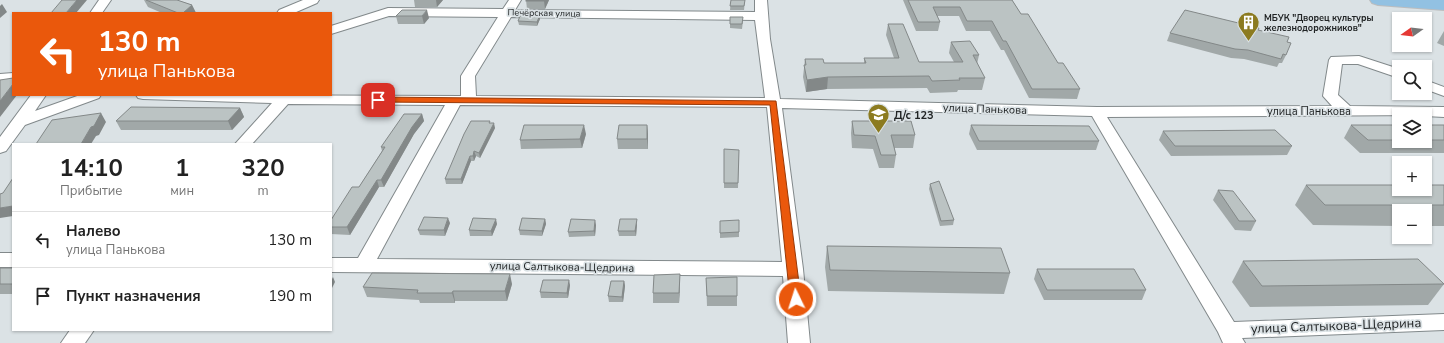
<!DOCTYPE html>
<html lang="ru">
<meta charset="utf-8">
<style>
:root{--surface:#fff;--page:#f2f2f2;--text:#222;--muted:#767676;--line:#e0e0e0}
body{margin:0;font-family:"Nunito Sans",sans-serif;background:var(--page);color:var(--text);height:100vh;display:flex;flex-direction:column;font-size:15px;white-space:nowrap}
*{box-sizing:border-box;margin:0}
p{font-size:13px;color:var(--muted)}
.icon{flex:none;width:22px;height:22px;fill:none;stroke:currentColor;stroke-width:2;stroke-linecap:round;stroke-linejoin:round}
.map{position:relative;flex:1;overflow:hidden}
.drawer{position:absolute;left:12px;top:143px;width:320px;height:188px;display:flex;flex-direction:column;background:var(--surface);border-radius:0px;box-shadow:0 1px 3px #0004}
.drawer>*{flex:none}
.top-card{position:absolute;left:12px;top:12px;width:320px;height:84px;border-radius:0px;box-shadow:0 1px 3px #0004;background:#ea580c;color:#fff;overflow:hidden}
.needle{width:26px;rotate:256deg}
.buttons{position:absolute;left:1392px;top:12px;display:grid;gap:8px}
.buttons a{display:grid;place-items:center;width:40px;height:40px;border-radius:0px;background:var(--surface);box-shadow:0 1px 3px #0004;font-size:20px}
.pin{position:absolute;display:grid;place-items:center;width:34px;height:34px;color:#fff;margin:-17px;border-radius:8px;box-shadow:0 2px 6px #0006}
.me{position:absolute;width:44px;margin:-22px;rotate:356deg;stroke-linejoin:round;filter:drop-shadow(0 0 3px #0008)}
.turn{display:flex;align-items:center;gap:14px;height:84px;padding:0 20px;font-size:18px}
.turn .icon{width:52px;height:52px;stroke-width:2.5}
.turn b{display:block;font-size:28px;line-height:34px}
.eta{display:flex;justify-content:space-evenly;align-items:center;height:68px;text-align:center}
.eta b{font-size:24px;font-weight:700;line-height:28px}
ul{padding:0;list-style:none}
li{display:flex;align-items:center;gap:12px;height:56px;padding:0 20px;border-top:1px solid var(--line)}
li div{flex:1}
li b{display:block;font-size:15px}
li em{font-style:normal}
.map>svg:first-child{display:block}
</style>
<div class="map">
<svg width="1444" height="343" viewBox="0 0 1444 343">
<rect width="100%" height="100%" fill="#dbe2e5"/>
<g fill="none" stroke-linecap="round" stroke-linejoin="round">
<defs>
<g id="minor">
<polygon points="99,0 111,0 102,13 90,13"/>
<polygon points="303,0 319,0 317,3 294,13 277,13 279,10"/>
<path d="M 509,0 L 521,0 L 515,10 L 755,12 L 755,0 L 767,0 L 770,39 L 780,99 L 1097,107 L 1332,106 L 1323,96 L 1329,60 L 1331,57 L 1359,56 L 1399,69 L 1399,78 L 1358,64 L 1342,64 L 1338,95 L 1350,106 L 1444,107 L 1444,117 L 1425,116 L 1425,115 L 1107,117 L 1234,322 L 1444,314 L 1444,330 L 1242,338 L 1245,343 L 1223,343 L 1218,332 L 1092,116 L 782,108 L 803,269 L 810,343 L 788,343 L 783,276 L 331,272 L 331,258 L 358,258 L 445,105 L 288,104 L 252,144 L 235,144 L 272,103 L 143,99 L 138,98 L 136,95 L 461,96 L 461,76 L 498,17 L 389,16 L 331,34 L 331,26 L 388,8 L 503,9 ZM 511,17 L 755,20 L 765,98 L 476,96 L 475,76 ZM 460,105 L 767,107 L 782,262 L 377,259 Z"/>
<polygon points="13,73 13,81 0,82 0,74"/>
<polygon points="1425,80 1444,87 1444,96 1425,89"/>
<polygon points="31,95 46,95 35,111 80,95 101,95 99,98 25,125 6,151 0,153 0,137"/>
<rect x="0" y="253" width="13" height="14"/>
<polygon points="70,330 94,330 85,343 61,343"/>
</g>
<polygon id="primary" points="1370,0 1444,0 1444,10 1378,5 1372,3"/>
</defs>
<!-- minor casing -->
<use href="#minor" stroke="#82898b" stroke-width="2"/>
<!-- primary casing -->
<use href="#primary" stroke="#bcbdbe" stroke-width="2"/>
<!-- minor -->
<use href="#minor" fill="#fff" fill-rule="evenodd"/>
<!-- primary -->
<use href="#primary" fill="#92c1e2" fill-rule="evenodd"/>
</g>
<!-- wall -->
<g fill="#a1a8a8">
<polygon points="144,0 177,0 192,5 196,13 162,13 148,7"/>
<polygon points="414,0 443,0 437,7 415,7"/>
<polygon points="526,0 549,0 545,9 527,9"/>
<polygon points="731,0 745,0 744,10 730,10"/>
<polygon points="903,0 1012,0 1021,14 1058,63 1080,89 1077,99 1029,98 1004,50 1001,50 990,31 966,31 959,16 937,16 940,22 938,31 916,31"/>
<polygon points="402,10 429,18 424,24 398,24 396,16"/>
<polygon points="540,15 540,19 537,26 519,25 518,21"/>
<polygon points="730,17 743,21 742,29 730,28"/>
<polygon points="888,24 919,62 954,62 949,53 951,42 979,55 977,64 985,78 982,90 958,90 957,92 930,93 927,88 827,89 806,92 803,77 805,59 824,63 864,63 864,58 894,58 886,35"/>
<polygon points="1258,30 1287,42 1286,55 1282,63 1279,63 1277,67 1244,59 1231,58 1167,41 1170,33"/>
<polygon points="1444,31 1444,46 1437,43"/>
<polygon points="240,108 244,117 232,130 121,130 116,121"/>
<polygon points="422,114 424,121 414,134 384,187 379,187 350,235 331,234 331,220 359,187 382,151 381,147"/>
<polygon points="852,121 915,135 913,148 894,148 896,155 894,168 879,168 873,149 852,148 851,133"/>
<polygon points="490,123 495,128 480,158 476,156 474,161 471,161 462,184 446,184 445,179"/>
<polygon points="647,125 648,134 648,149 618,149 617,139"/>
<polygon points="971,125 1099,141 1096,150 977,150 969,134"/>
<polygon points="1351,125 1399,125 1399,141 1425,141 1425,125 1444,125 1444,153 1360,153 1344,138"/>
<polygon points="1163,131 1292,146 1287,155 1171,156 1159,140"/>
<polygon points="586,134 582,148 521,149 520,140"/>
<polygon points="724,149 739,150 738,188 724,188"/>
<polygon points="930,184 954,220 953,225 940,226 929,189"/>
<polygon points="1306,185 1444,185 1444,226 1425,226 1425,211 1399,211 1399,226 1313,225 1295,205"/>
<polygon points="1218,190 1256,221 1251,231 1235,230 1213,200"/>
<polygon points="545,219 546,224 542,236 520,235 519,230"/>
<polygon points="720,221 739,232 739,237 720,238"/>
<polygon points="450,223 445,236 420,235 418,230"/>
<polygon points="497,224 492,236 470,236 469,230"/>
<polygon points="637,224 636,236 619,236 618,231"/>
<polygon points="596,225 595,236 569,237 568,232"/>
<polygon points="827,246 1010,273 1004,294 828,291 825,267"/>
<polygon points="1243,261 1444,284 1428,305 1250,307 1232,282"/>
<rect x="0" y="268" width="13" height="26"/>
<polygon points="1037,269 1146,290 1142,300 1044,300 1034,279"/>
<polygon points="680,274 680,284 679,303 653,303 653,293"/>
<polygon points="737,277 737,306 707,306 706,278"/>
<polygon points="624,281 625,286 623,302 609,302 608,296"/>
<polygon points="512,284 507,301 455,301 455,303 420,303 419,300 367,297 363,287"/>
<polygon points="570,285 568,298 541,298 540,292"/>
</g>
<!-- shaded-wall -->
<g fill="#838888">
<polygon points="77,0 87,0 76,13 66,13"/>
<polygon points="436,0 443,0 437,7"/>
<polygon points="544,0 549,0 545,9 544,1"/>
<polygon points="2,4 7,12 0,18 0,6"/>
<polygon points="192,5 196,13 183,13"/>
<polygon points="427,10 429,18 424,24 422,16"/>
<polygon points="540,15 540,19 537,26 537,22"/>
<polygon points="828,77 827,89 806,92 807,80"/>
<polygon points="13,84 13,95 17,95 0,117 0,101"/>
<polygon points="240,108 244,117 232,130 228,121"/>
<polygon points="101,113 106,122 99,135 96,136 91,144 81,144 91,127"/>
<polygon points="422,114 424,121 414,134 384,187 381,180 412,127"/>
<polygon points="494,123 495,128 480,158 479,153"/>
<polygon points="584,125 586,134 582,148 580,139"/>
<polygon points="647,125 648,134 648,149 647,139"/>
<polygon points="474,151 476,156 474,161 473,156"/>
<polygon points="470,156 471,161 462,184 461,179"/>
<polygon points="377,180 379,187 350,235 347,227"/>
<polygon points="13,206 13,216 0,218 0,208"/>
<polygon points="448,218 450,223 445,236 444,230"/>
<polygon points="496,219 497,224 492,236 491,231"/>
<polygon points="545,219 546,224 542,236 542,231"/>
<polygon points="637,219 637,224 636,236 635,231"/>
<polygon points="595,220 596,225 595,236 594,231"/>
<polygon points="510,274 512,284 507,301 505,291"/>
<polygon points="680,274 680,284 679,303 679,293"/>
<polygon points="333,277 335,282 331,290 331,281"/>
<polygon points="569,280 570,285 568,298 567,293"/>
<polygon points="624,281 625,286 623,302 622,297"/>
<polygon points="453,291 455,301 455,303 452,293"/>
</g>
<!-- building -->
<g fill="#bbc3c3" stroke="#838888">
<polygon points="62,0 77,0 66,13 51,13"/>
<polygon points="146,0 177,0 192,5 183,13 178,13"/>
<rect x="526" y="0" width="18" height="1"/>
<polygon points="731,0 745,0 744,6 730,6"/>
<polygon points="908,0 1012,0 1021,14 1028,14 1058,63 1063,63 1080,89 1032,89 1006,41 1003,41 992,21 967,21 960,7 933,7 940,22 918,22"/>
<polygon points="402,10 427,10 422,16 396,16"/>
<polygon points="1185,10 1259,28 1258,30 1289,37 1287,42 1291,43 1286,55 1283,54 1281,59 1248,50 1235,49 1170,33"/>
<polygon points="521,14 540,15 537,22 518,21"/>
<polygon points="730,17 743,17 742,24 730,24"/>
<polygon points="888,24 903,24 919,62 963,62 951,42 970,41 979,55 973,55 985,78 959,78 960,80 932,81 929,76 828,77 807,80 804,65 806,65 805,59 823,59 824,63 866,63 864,58 899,58"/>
<polygon points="13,78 13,84 0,101 0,80"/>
<polygon points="131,107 240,108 228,121 116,121"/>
<polygon points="101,113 94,126 91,127 81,144 36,144 52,120"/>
<polygon points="404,114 422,114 412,127 381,180 377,180 347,227 331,227 331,220 352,187 359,187 385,147 381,147"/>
<polygon points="471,121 490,121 489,123 494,123 479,153 474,151 473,156 470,156 461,179 445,179 464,134"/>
<polygon points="852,121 911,121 915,135 891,135 896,155 881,155 875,136 854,135"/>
<polygon points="524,125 584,125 580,139 520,140"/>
<polygon points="619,125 647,125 647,139 617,139"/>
<polygon points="971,125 1089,126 1099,141 979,141"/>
<polygon points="1351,125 1399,125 1399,140 1368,140"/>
<rect x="1425" y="125" width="19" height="15"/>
<polygon points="1275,130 1292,146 1175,146 1163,131"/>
<polygon points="724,149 739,150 738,183 724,183"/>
<polygon points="13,178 13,206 0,208 0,194 3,193"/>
<polygon points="939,181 954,220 941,221 930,184"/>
<polygon points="1306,185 1399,185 1399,189 1425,189 1425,185 1444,185 1444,205 1325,205"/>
<polygon points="1218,190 1233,191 1256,221 1239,221"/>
<polygon points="424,217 448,218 444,230 418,230"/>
<polygon points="473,218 496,219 491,231 469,230"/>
<polygon points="522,218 545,219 542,231 519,230"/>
<polygon points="571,219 595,220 594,231 568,232"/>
<polygon points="620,219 637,219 635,231 618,231"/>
<polygon points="739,220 739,232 720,233 720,221"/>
<polygon points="827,246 1001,248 1010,273 830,270"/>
<polygon points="1418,259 1444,284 1262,286 1243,261"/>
<rect x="0" y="268" width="13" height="16"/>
<polygon points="1037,269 1134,269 1146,290 1047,290"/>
<polygon points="372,273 510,274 505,291 453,291 452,293 417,293 418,290 363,287"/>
<polygon points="680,274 679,293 653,293 654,275"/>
<polygon points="737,277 737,296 707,296 706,278"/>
<polygon points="543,280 569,280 567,293 540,292"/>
<polygon points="611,281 624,281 622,297 608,296"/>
</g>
<!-- route -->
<polygon fill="#ea580c" stroke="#983908" points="378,97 776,101 801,299 799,302 792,302 790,299 770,105 375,102 375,98"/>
<!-- icons -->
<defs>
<symbol id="building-pin" viewBox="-11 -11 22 30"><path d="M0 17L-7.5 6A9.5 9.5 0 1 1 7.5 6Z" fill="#8c7b20" stroke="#dbe2e5"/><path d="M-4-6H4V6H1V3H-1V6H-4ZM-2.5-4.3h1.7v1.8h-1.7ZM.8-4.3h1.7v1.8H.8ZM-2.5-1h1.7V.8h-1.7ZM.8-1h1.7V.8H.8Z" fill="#fff"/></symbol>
<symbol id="school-pin" viewBox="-11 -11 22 30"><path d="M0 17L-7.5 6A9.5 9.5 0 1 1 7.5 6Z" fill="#8c7b20" stroke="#dbe2e5"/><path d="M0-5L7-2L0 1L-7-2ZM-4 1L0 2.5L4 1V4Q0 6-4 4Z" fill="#fff"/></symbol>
</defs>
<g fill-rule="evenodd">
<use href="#building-pin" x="1236" y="10" width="25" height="34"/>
<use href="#school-pin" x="866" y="102" width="25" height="34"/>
</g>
<g text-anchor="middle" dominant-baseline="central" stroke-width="3.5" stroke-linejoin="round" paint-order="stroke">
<!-- far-street labels -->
<g font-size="9" fill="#212425" stroke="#dbe2e5">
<text transform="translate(544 13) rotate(1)">Печёрская улица</text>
</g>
<!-- far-poi labels -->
<g font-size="9" font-weight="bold" fill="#212425" stroke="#dbe2e5" text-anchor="start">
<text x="1264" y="18">МБУК "Дворец культуры<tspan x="1264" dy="10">железнодорожников"</tspan></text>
</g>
<!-- street labels -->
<g font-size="11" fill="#212425" stroke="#dbe2e5">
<text transform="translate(985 109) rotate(2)">улица Панькова</text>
<text x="1309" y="111">улица Панькова</text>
<text transform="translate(562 267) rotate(1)">улица Салтыкова-Щедрина</text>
</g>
<!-- poi labels -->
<g font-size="11" font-weight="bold" fill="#212425" stroke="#dbe2e5" text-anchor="start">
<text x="894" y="115">Д/с 123</text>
</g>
<!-- near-street labels -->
<g font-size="13" fill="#212425" stroke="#dbe2e5">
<text transform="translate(1336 326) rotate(-2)">улица Салтыкова-Щедрина</text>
</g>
</g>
</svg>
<div class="buttons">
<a><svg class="needle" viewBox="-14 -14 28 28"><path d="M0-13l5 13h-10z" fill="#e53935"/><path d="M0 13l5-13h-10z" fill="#767676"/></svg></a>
<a><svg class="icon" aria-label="search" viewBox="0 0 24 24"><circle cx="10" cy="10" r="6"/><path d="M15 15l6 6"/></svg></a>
<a><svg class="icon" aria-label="layers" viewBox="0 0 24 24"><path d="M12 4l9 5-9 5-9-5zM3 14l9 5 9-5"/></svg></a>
<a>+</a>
<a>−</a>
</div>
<div class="pin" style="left:378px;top:100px;background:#d93025"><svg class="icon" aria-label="arrive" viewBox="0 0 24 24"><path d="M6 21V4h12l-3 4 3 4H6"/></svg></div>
<svg class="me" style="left:796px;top:299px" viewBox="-20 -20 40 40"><circle r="17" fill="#ea580c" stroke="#fff" stroke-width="3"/><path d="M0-11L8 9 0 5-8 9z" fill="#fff"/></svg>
<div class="top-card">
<div class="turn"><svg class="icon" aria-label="left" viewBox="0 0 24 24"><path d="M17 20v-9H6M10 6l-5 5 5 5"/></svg><div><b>130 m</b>улица Панькова</div></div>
</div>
<section class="drawer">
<div class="eta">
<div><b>14:10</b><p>Прибытие</p></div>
<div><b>1</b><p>мин</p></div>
<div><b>320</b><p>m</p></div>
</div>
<ul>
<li><svg class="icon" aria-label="left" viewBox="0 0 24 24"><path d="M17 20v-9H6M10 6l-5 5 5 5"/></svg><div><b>Налево</b><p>улица Панькова</p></div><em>130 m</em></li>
<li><svg class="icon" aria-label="arrive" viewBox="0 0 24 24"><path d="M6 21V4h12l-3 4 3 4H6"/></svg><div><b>Пункт назначения</b></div><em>190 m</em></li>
</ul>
</section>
</div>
